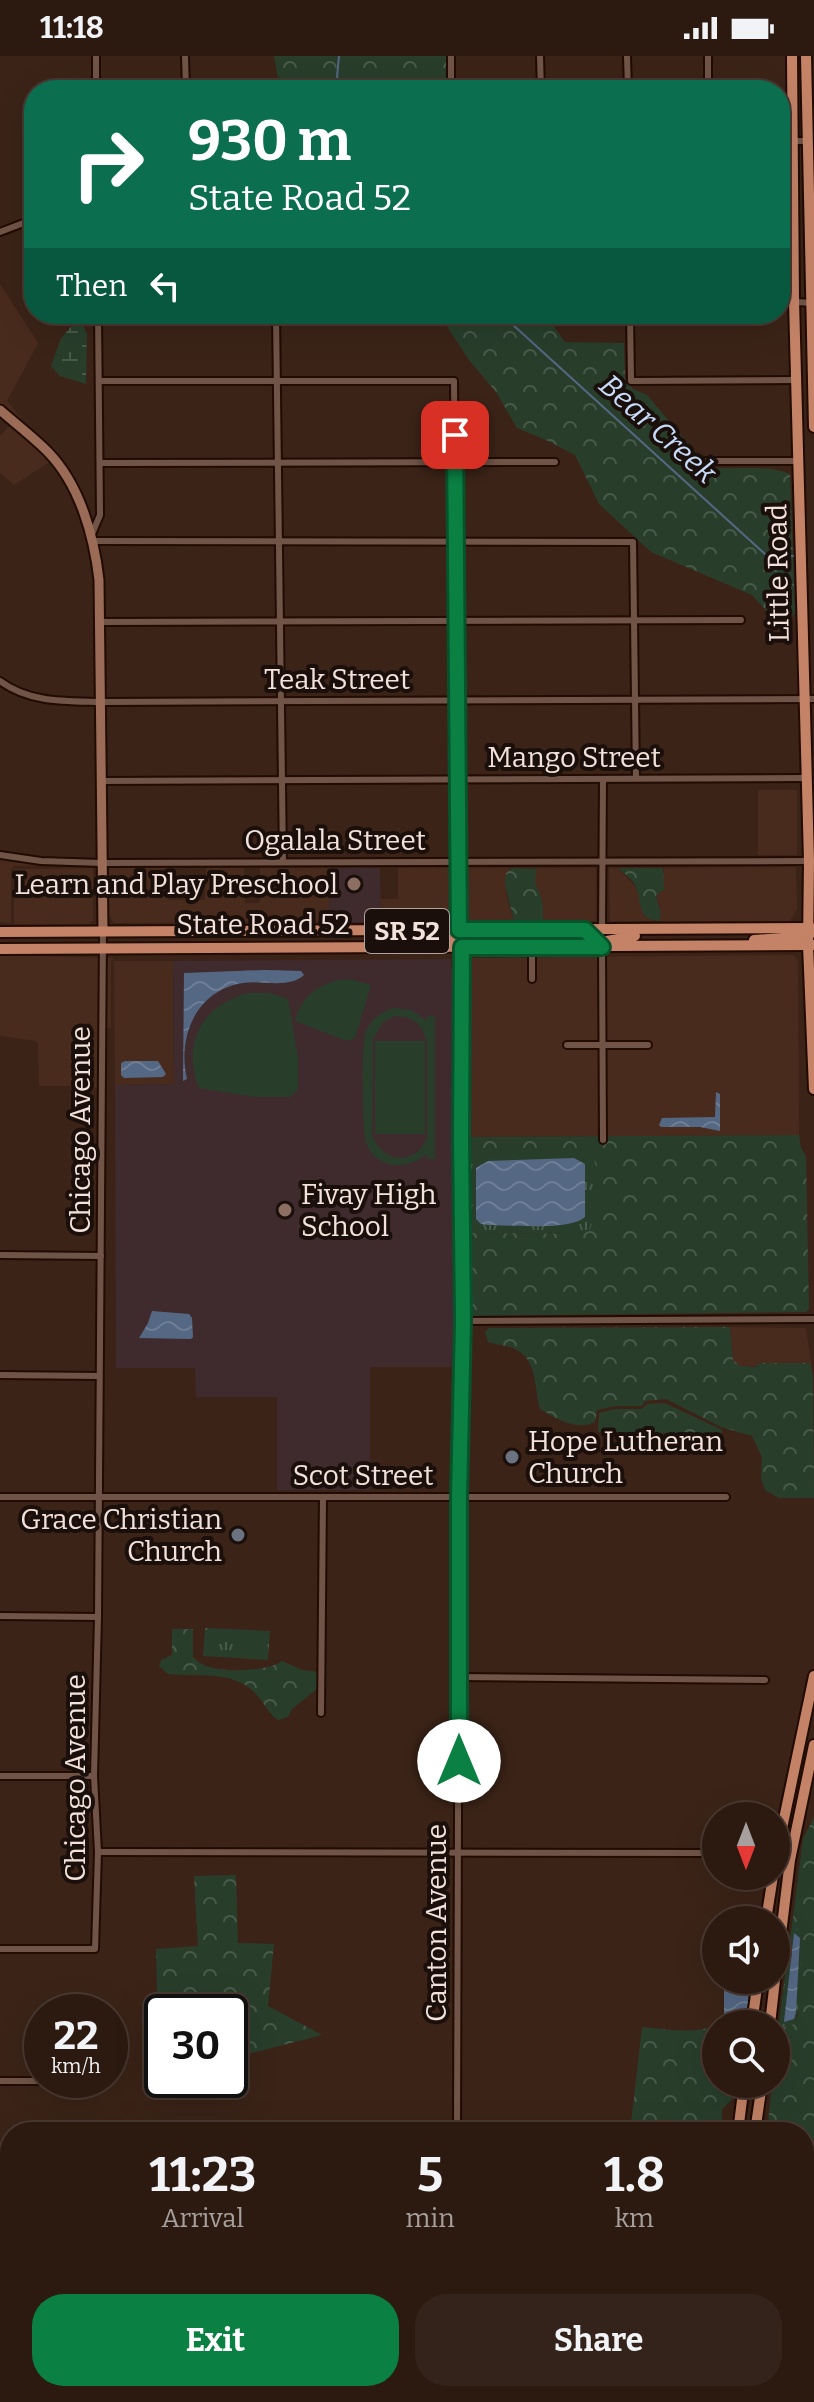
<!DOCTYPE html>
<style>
:root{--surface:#2c1a11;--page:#34231a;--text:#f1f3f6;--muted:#a6a19f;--line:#483831;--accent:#0b8043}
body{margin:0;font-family:Bitter,serif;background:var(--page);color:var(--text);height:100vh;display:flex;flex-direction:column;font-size:30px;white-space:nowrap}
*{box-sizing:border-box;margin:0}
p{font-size:26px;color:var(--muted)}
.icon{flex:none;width:44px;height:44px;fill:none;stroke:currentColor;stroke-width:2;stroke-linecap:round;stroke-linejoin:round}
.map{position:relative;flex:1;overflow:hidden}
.panel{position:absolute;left:0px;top:2066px;width:814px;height:280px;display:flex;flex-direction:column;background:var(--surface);border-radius:32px 32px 0 0;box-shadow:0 8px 32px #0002,0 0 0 2px var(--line)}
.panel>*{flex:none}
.hud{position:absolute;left:24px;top:24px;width:766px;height:244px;border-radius:32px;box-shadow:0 8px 32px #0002,0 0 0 2px var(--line);background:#0b6e4f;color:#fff;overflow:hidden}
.needle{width:52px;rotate:180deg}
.fabs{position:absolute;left:702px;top:1746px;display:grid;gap:16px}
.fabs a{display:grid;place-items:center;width:88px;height:88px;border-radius:50%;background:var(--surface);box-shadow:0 8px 32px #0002,0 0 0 2px var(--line);font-size:40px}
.speed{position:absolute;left:24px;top:1938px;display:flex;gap:16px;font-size:40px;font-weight:700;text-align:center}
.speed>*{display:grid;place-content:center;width:104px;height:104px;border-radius:50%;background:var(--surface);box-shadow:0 8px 32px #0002,0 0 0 2px var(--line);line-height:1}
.speed small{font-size:20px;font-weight:400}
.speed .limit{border:4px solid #111;border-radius:12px;background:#fff;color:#111}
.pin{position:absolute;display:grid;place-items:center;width:68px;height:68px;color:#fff;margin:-34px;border-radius:16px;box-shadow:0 4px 12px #0006}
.me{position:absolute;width:88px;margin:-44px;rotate:0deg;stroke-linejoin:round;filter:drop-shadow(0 0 6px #0008)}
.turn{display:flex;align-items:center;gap:28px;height:168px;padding:0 32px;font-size:36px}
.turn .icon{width:104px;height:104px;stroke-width:2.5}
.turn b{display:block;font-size:56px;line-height:68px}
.then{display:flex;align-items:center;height:76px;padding:0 32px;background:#0003;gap:16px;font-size:30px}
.eta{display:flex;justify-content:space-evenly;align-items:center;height:136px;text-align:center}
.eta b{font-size:48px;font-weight:700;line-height:56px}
.primary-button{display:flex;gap:16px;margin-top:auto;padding:16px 32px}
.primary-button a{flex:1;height:92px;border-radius:32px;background:var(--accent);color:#fff;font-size:32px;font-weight:700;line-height:92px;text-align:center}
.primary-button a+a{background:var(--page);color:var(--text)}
.status{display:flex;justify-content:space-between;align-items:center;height:56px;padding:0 40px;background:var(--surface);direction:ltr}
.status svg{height:22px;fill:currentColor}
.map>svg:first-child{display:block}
</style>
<div class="status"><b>11:18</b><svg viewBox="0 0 49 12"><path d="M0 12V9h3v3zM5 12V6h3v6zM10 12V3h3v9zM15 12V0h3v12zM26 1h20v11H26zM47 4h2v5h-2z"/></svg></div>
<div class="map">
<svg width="814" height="2346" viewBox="0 0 814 2346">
<defs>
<pattern id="grass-tufts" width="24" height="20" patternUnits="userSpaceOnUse" patternTransform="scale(2)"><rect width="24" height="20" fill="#283e2b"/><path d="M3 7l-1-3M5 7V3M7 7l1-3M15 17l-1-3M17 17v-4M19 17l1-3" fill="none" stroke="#485a49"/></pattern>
<pattern id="forest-crowns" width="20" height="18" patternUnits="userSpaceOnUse" patternTransform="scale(2)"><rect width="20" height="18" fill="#283e2b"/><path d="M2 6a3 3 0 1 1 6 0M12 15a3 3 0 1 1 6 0" fill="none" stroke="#485a49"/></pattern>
<pattern id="wetland-marsh" width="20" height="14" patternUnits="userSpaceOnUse" patternTransform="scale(2)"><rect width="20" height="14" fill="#283e2b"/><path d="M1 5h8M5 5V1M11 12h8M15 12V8" fill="none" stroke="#485a49"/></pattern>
<pattern id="water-waves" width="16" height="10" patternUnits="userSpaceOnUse" patternTransform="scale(2)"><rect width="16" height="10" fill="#546884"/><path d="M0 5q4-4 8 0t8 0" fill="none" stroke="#6d7d95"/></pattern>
</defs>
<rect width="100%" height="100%" fill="#3b2317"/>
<!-- built -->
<g fill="#492b1d">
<polygon points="0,228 38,287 7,345 37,382 0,350"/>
<polygon points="11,368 51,405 14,429 0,417 0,380"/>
<polygon points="97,727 99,807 96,812 93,809 14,810 11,813 11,867 0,866 0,801 96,806"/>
<rect x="758" y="734" width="39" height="65"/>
<polygon points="796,811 797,853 790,865 659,865 660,852 656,838 664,814 663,812"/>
<polygon points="93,812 93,864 89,868 14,868 14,813"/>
<polygon points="110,812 168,812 168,844 205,844 206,812 244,812 245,847 260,847 260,812 329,812 329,866 114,867 109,859 108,816"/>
<polygon points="398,812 453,812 454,861 449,866 381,866 380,843 398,843"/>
<polygon points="466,812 511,812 509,813 506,837 514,866 467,866"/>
<polygon points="535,812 596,812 596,865 543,865 542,844 536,837 534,826"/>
<polygon points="609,812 623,812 619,812 620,814 636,831 645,860 653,865 610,865"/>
<polygon points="0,899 114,902 111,905 111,972 100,972 100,987 106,995 106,1033 96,1033 93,1030 39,1030 38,988 36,985 0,980"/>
<polygon points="793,899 798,904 799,1079 468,1081 466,902"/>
<polygon points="114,905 173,905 174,1028 115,1029"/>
<polygon points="730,1271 806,1272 813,1320 809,1307 740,1311 733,1304"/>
</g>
<!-- education -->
<g fill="#3f2b2d">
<polygon points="329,812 380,812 381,866 329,866"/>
<polygon points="451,903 451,911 455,912 454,1311 370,1311 370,1434 277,1434 277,1341 196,1341 195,1312 116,1312 115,1029 174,1028 173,905"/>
</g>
<!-- grass -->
<g fill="url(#grass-tufts)">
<path d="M 548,1095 L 590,1096 C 602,1115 599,1155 590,1175 L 580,1178 L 468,1177 L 468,1101 L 496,1096 Z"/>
<polygon points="205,1572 270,1575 268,1604 203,1600"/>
<path d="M 793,1860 C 795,1870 801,1875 803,1884 C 807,1903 802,1951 794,1968 L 778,1973 Z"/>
</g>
<!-- forest -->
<g fill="url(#forest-crowns)">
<polygon points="274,0 446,0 447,34 280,34"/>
<path d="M 439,258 L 554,258 L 554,271 L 565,286 L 624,287 L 625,323 L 633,333 L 647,339 L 692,392 L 703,410 C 731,416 764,407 790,418 L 795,558 L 788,561 L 768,556 L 752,539 L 651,496 L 599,448 L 575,399 L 548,385 L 517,372 L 496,336 L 469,304 Z"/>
<path d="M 512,812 L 537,813 C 532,830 539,832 542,845 C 543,851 543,859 543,865 L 514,866 L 505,828 L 506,817 Z"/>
<path d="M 619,812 L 663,812 L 664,834 L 656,839 L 661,859 L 659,865 C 637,864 642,846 636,831 C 633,823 624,818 619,812 Z"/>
<path d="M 799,1079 L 801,1092 L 806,1100 L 809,1253 L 806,1256 L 473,1260 L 468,1256 L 468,1177 L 579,1178 L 589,1175 C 599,1155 602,1115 590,1096 L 496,1096 L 468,1101 L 468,1081 Z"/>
<path d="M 730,1271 L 733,1304 L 740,1310 L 756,1311 L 759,1307 L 810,1307 L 813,1320 L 814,1442 L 779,1442 L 765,1434 L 761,1423 L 762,1401 L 752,1380 L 721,1371 L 666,1343 L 645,1345 L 642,1350 L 615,1350 L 597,1354 L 595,1366 C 576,1375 557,1363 540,1353 C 534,1332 538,1304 515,1293 C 507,1289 496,1289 488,1286 L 485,1276 L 489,1272 Z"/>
<polygon points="665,1347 722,1374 721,1378 598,1376 599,1357 615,1353 642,1353 647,1348"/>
<path d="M 172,1573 L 193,1573 L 193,1601 C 197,1604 200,1608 204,1609 C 221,1617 267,1616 282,1605 L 302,1614 L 318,1616 L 318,1632 L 292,1653 L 288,1661 L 278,1664 C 267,1656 263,1644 253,1635 C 231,1614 196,1621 168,1618 L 159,1610 L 161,1604 L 172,1599 Z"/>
<polygon points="814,1761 814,2346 765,2346 764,2336 804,2336 804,2076 767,2076 772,2028 776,2028 778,1973 794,1968 798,1960 803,1881 795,1870 793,1860 803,1783"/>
<polygon points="236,1819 238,1887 274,1888 268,1950 322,1979 236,2001 235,1998 230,1998 230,1956 162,1956 161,1965 157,1933 156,1893 198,1890 194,1820"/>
<path d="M 716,1969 L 716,2028 L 737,2028 L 732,2044 L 722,2053 L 722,2076 L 630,2076 L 642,1971 C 666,1973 693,1979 716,1969 Z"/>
<polygon points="311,2336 449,2338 450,2346 312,2346"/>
</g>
<!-- wetland -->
<polygon fill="url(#wetland-marsh)" points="80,261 87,278 86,328 60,320 51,310 61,282"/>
<!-- garden -->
<g fill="#283e2b" fill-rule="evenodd">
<path d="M 350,923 L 371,929 L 355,982 L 347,985 L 295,965 C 302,938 323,924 350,923 Z"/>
<path d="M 249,937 L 269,937 L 288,943 L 298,1001 L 298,1034 L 290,1041 L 256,1041 L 199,1032 C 181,987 203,948 249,937 Z"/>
<path d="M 394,952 L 411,954 L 427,965 L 427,960 L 435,960 L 435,1103 L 427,1103 L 426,1098 C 408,1115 375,1114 366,1086 C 362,1073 361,986 366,975 C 372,962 381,956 394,952 ZM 395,960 C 414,960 424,970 427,988 L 427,1082 C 415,1111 382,1107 372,1079 L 373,983 L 383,966 Z"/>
<rect x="375" y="985" width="50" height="93"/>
</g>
<!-- water -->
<g fill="url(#water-waves)">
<path d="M 264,914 L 301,915 L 304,919 C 289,933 263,924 243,927 C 196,934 177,981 187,1023 L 183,1025 L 184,917 Z"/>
<polygon points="125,1005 158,1005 166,1018 163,1021 124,1022 121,1019 121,1007"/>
<polygon points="716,1036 720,1038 720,1075 700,1071 661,1071 659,1069 662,1062 715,1061"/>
<path d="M 574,1102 L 585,1108 L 585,1161 C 569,1175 511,1169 488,1169 L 481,1168 L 476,1163 L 476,1112 L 488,1105 Z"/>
<polygon points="152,1255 189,1258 192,1262 193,1281 191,1283 139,1282 148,1267"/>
<polygon points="794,1877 800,1882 796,1956 794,1963 784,1966"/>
<polygon points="724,1924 750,1924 746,1968 724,1968"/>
</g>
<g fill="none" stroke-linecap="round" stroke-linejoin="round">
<!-- stream -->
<g stroke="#546884" stroke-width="2">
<polyline points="339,0 337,21 344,34"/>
<polyline points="501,258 765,498 795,500"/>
</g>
<defs>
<g id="street">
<polyline points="96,0 96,34"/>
<polyline points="185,0 186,34"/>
<polyline points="451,0 451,34"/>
<polyline points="540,0 541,34"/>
<polyline points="627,0 628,34"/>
<polyline points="708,0 708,34"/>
<polyline points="780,85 807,85"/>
<polyline points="780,166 794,166"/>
<polyline points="0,176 34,163"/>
<polyline points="780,245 812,247"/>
<polyline points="276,258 283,806"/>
<polyline points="630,258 631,325 796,324"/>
<polyline points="99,325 454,325 459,874"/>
<polyline points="706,405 799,405"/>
<polyline points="100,407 555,406"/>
<polyline points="92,478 100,459 98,258"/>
<polyline points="94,485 633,486 636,722"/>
<polyline points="100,566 741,564"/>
<path d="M 0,625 C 29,647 67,645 101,646 L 814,643"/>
<polyline points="102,725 806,722"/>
<polyline points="0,799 41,805 102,807 809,805"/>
<polyline points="602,874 603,723"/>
<polyline points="602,891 603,1084"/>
<polyline points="532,923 532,891"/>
<polyline points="567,989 648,989"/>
<polyline points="0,1199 101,1200"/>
<polyline points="463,1265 814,1263"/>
<polyline points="0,1319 99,1320"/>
<polyline points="0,1441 726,1441"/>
<polyline points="0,1560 98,1561"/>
<polyline points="459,1621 765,1624"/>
<polyline points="321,1657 323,1441"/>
<polyline points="0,1720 94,1720"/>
<polyline points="98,1796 716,1797"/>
<polyline points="0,1893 95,1893 98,1796 94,1720 98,1561 103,875"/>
<polyline points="0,2025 100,2025"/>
<polyline points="457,2076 459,1441 463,1265 462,891"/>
<polyline points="0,2146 10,2146"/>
<polyline points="0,2267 10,2267"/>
<polyline points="0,2334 10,2334"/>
<polyline points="40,2346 40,2336"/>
<polyline points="542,2346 543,2336"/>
</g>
<path id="secondary" d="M 0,354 C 16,368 33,381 48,396 C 80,429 94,480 99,524 L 103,875"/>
<g id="primary">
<polyline points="792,0 794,245 809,805 808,889 814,1033"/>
<polyline points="806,0 814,371"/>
<polyline points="0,876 812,872"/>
<polyline points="389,884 447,883 453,881 459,874"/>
<polyline points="754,884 796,881 814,876"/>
<polyline points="462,891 470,883 517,879"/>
<polyline points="602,891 607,885 635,880"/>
<polyline points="0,893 814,889"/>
<polyline points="776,1801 814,1620"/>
<polyline points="766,1864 773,1820"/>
<polyline points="776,1919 790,1804 814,1689"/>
<polyline points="752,1968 758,1924"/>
<polyline points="770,1968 775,1924"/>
<polyline points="738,2076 744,2028"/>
<polyline points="755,2076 762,2028"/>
<polyline points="736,2336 738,2346"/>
<polyline points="754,2336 755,2346"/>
</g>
</defs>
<!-- street casing -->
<use href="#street" stroke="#210b03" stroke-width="10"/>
<!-- secondary casing -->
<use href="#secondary" stroke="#210b03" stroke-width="13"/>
<!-- primary casing -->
<use href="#primary" stroke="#210b03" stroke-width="14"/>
<!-- street -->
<use href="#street" stroke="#705447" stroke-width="6"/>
<!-- secondary -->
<use href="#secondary" stroke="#9a6c57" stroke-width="9"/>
<!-- primary -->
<use href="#primary" stroke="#c48367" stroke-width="10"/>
</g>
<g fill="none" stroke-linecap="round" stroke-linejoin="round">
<defs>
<polyline id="route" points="455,379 459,874 585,874 602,891 462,891 461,1084 463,1265 459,1441 459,1705"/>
</defs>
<!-- route casing -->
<use href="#route" stroke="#07532c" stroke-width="20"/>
<!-- route -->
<use href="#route" stroke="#0b8043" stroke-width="14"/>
</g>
<!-- markers -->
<g fill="#8d6e63" stroke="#1a0f0a" stroke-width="3">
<circle cx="354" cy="828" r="8"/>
<circle cx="285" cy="1154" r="8"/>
</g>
<g fill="#6b7280" stroke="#1a0f0a" stroke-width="3">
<circle cx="512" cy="1401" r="8"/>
<circle cx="238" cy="1479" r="8"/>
</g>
<g text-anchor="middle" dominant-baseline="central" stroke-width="8" stroke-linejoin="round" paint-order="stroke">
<!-- shield labels -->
<rect fill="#1a0f0a" stroke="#b2a39c" stroke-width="2" x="365" y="853" width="84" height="44" rx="6"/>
<g font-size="26" font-weight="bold" fill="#f3e2db">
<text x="407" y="875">SR 52</text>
</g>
<!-- street labels -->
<g font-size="28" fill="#f3e2db" stroke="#1a0f0a">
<text transform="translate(778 517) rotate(-91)">Little Road</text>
<text x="337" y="623">Teak Street</text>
<text x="574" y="701">Mango Street</text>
<text x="335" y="784">Ogalala Street</text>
<text x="263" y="868">State Road 52</text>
<text transform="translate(80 1074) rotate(-90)">Chicago Avenue</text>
<text x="363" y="1419">Scot Street</text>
<text transform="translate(75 1722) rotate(-90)">Chicago Avenue</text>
<text transform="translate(436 1867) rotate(-90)">Canton Avenue</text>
</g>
<!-- poi labels -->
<g font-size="28" fill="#f3e2db" stroke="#1a0f0a" text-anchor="end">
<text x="338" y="828">Learn and Play Preschool</text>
<text x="301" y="1138" text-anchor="start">Fivay High<tspan x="301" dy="32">School</tspan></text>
<text x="528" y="1385" text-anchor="start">Hope Lutheran<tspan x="528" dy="32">Church</tspan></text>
<text x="222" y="1463">Grace Christian<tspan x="222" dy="32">Church</tspan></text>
</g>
<!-- water labels -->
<g font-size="30" font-style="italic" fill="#c6dcfa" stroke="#1a0f0a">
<text transform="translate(658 373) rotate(42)">Bear Creek</text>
</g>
</g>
</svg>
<div class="fabs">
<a><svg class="needle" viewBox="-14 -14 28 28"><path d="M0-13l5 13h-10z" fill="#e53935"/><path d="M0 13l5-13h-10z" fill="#a6a19f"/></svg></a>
<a><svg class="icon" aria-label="sound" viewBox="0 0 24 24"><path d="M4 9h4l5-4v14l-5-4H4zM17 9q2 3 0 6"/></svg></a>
<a><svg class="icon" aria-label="search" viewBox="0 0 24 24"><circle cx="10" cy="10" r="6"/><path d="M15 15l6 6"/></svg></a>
</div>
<div class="speed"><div>22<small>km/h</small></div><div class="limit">30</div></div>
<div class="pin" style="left:455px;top:379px;background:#d93025"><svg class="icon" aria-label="arrive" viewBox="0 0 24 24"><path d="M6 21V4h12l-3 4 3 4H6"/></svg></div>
<svg class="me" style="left:459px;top:1705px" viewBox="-20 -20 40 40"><circle r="19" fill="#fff"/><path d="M0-13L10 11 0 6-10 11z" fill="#0b8043"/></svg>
<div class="hud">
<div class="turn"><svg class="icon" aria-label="right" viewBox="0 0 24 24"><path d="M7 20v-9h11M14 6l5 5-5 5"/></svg><div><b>930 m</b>State Road 52</div></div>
<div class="then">Then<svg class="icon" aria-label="left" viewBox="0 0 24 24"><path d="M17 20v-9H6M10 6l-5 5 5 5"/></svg></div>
</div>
<section class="panel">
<div class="eta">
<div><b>11:23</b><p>Arrival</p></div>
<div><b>5</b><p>min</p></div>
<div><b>1.8</b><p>km</p></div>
</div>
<div class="primary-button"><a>Exit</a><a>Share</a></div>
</section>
</div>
